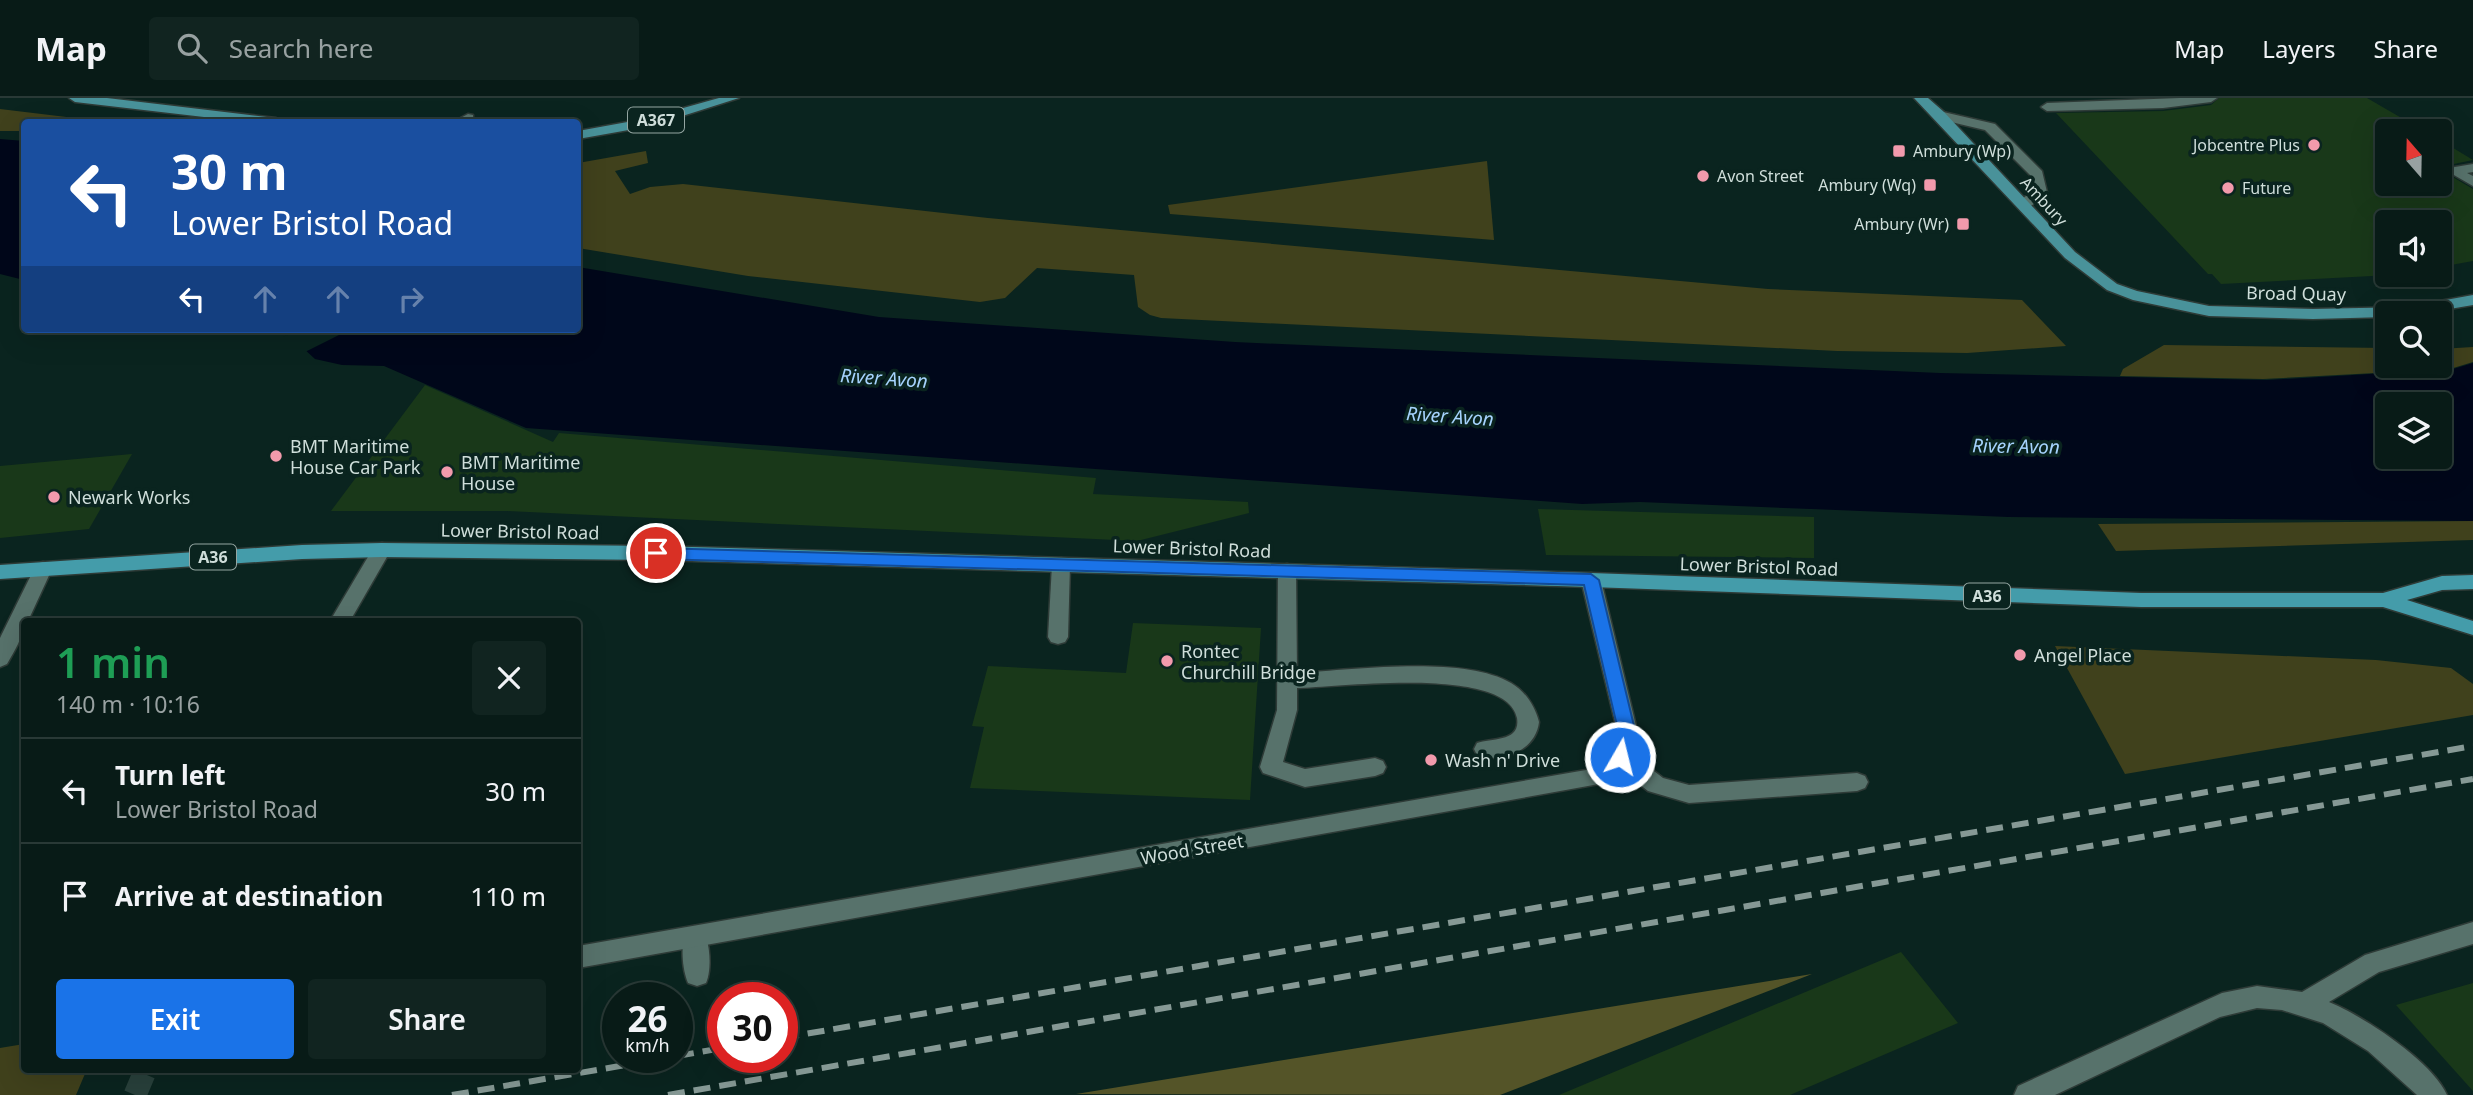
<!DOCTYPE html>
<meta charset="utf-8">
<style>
:root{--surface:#081b17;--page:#112420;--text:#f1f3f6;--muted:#98a1a1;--line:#293936;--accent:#1a73e8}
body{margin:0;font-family:"Noto Sans",sans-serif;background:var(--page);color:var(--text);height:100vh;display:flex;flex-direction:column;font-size:26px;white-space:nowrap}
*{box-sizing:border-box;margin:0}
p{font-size:23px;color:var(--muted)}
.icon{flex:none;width:38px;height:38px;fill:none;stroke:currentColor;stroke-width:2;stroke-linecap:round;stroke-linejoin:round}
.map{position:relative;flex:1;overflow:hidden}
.drawer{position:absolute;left:21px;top:520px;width:560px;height:455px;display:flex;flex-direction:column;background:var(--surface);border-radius:7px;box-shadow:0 7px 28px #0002,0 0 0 2px var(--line)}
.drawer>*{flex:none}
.guide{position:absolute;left:21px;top:21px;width:560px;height:214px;border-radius:7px;box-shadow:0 7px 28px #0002,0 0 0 2px var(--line);background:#1a4fa0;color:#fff;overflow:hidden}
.needle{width:46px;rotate:340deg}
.fabs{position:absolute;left:2375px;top:21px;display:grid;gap:14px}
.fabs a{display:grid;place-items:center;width:77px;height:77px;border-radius:7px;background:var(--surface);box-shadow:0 7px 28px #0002,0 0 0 2px var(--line);font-size:35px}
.speed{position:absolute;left:602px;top:884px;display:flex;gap:14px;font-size:35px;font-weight:700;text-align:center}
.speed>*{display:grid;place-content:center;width:91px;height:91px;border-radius:50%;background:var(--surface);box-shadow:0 7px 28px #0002,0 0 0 2px var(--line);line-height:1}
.speed small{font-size:18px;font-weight:400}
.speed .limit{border:10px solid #d22;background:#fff;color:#111}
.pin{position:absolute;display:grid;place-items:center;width:60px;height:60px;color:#fff;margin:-30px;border:4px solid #fff;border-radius:50%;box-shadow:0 2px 7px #0007}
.me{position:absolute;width:77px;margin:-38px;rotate:8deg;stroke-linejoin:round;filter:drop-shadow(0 0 5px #0008)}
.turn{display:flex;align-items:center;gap:24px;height:147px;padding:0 35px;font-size:32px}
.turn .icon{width:91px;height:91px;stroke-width:2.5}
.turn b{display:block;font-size:49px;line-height:60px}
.lanes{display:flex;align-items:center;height:66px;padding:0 35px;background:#0003;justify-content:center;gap:35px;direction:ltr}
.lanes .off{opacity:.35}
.round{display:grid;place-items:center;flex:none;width:74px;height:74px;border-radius:7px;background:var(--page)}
.summary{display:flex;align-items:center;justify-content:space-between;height:119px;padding:0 35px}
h1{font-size:42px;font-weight:600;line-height:52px;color:#1e9e55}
.primary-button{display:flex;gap:14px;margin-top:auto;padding:14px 35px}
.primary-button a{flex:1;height:80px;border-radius:7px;background:var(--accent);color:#fff;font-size:28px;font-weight:600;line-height:80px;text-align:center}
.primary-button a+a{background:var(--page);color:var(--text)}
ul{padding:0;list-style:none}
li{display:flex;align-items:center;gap:21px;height:105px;padding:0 35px;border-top:2px solid var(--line)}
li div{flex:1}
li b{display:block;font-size:26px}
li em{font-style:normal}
header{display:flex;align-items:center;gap:42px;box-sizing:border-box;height:98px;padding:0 35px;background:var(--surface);border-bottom:2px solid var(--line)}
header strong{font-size:33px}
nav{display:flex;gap:38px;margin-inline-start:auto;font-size:24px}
.search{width:490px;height:63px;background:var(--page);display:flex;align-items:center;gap:18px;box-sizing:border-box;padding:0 24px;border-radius:7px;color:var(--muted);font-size:26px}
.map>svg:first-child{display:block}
</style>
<header>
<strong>Map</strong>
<div class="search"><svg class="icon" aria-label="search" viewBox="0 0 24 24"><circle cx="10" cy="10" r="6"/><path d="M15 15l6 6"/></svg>Search here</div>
<nav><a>Map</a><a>Layers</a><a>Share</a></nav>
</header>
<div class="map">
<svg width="2473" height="997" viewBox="0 0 2473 997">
<rect width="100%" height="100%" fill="#0a241f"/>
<!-- green -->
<g fill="#40411c">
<polygon points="0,11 108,24 24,24 24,33 0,33"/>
<polygon points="646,53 648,65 615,73 630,96 650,89 683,86 988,120 1768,191 2022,202 2066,248 1967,255 1837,253 1161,220 1150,217 1138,209 1134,177 1037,170 1005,200 980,204 748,178 578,150 578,65"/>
<polygon points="1487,63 1494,142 1170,116 1168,107"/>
<polygon points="2164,247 2387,250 2387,268 2440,268 2440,251 2473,249 2473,264 2450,271 2263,281 2120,278 2123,271"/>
<polygon points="2473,423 2473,442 2116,453 2098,426"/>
<polygon points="2055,548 2376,562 2451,570 2473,586 2473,617 2125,676"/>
<polygon points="24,946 24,971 87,971 76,997 0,997 0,950"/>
</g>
<!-- forest -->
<polygon fill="#545428" points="1812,876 1500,997 1076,996"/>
<!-- water -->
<g fill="#00071a" fill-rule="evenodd">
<polygon points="0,41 24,43 24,182 0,176"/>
<path d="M 578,169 L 879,219 L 1235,244 L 1940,275 L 2267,282 L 2453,271 L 2473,265 L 2473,423 L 2008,419 L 1640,404 L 1582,406 L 526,330 L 384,268 L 342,267 L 315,261 L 289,237 L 262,231 L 578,231 ZM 2387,306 L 2440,306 L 2440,359 L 2387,359 Z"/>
</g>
<!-- pier -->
<polygon fill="#0a241f" points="300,231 351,231 303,255 283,239"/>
<!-- building -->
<g fill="#193819">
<polygon points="2219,0 2367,0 2424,33 2387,33 2387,86 2440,86 2440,42 2473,62 2449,67 2444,74 2473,91 2473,163 2440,169 2440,124 2387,124 2387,177 2391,177 2221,186 2212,176 2208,176 2056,15 2163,13 2211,7"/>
<polygon points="425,287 553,344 559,335 1096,380 1093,396 1248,404 1249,415 1137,443 507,413 331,413"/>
<polygon points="132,356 89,431 0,440 0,368"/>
<polygon points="1538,411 1814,419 1814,460 1546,457"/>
<polygon points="1133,525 1261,530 1250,702 970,690 984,629 972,628 988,568 1126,575"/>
<polygon points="1901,854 1958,925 1790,997 1559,997"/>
<polygon points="2473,885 2473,993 2396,907"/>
</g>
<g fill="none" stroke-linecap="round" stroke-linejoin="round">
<!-- minor-tunnel -->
<polyline stroke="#28403b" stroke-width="23" stroke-dasharray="23 11" stroke-linecap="butt" points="135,997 146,971"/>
<defs>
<g id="service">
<path d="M 1939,13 L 1995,26 L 2042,73 L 2047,94 C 2040,102 2030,112 2019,109 L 2019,103 L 2033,93 L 2030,77 L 1985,32 L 1934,20 L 1933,17 Z"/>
<polygon points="468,16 473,17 473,23 453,24"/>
<polygon points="2473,66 2473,74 2467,75 2473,78 2473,88 2447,73 2449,70"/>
<polygon points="1061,460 1068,462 1070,467 1068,539 1065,544 1058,546 1051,544 1048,539 1052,467 1054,462"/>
<path d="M 43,464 L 50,466 L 52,471 L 28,523 L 24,523 C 24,538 14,554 7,566 L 0,569 L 0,540 L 34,471 L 36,466 Z"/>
<path d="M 1287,466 L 1294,468 L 1296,473 L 1297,575 C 1353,572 1463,557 1511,585 C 1525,593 1535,608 1539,624 C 1536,652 1503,666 1477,657 L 1474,651 L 1477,645 C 1492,640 1521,644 1517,620 C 1507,567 1338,589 1297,590 L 1297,612 L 1283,664 L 1305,671 L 1375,660 L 1383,663 L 1386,669 L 1383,675 L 1375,678 L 1305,689 L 1263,675 L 1260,669 L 1277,612 L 1278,473 L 1280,468 Z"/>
<polygon points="1620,650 1628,653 1663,680 1689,687 1857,675 1865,678 1868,684 1865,690 1857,693 1689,705 1648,693 1612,665 1609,659 1612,653"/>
<path d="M 2473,824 L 2473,846 L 2379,874 L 2329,904 C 2363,918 2432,963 2447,997 L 2417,997 L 2368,953 L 2323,925 L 2282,912 L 2257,910 L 2220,919 L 2055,997 L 2014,997 L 2018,988 L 2222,895 L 2257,888 L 2302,894 L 2365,857 Z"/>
<path d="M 695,828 L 703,831 C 710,845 712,871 706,885 L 697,888 L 688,885 C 682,871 680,845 687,831 Z"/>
</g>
<g id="minor">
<polygon points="2180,0 2217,0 2211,4 2163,10 2047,13 2041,9 2047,5"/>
<polygon points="382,445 389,447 391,452 350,523 330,523 375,447"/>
<polygon points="1591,475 1598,477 1601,482 1637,632 1628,665 1599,686 578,870 578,848 1586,672 1611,654 1617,632 1581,482 1584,477"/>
</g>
<g id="primary">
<polygon points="69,0 107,0 276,20 283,24 247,24 75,4"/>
<polygon points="719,0 739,0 651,28 578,41 578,33 644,21"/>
<polygon points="1914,0 1928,0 1944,14 2075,154 2117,186 2137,193 2209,208 2313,211 2407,209 2473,197 2473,207 2426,215 2387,215 2387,219 2313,221 2209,218 2133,202 2107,192 2065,160"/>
</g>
<polygon id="trunk" points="382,445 656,448 1591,475 2141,495 2383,495 2442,478 2473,477 2473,491 2442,492 2407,502 2473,523 2473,537 2383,509 2141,509 1591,489 656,462 382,459 302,461 0,481 0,467 302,447"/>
</defs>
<!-- service casing -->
<use href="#service" stroke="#2e3b37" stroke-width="3"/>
<!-- minor casing -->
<use href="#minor" stroke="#2e3b37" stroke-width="3"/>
<!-- primary casing -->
<use href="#primary" stroke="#2e3b37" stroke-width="3"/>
<!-- trunk casing -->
<use href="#trunk" stroke="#2e3b37" stroke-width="3"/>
<!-- service -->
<use href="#service" fill="#57726b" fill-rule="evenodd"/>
<!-- minor -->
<use href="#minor" fill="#57726b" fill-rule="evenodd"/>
<!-- primary -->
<use href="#primary" fill="#49929a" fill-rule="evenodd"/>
<!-- trunk -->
<use href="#trunk" fill="#449caa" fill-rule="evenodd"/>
<!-- rail -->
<g stroke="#869995" stroke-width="6" stroke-dasharray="17 9" stroke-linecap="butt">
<polyline points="782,940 2473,648"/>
<polyline points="677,958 723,950"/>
<polyline points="452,997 672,959"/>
<polyline points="668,997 2473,681"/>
</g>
</g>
<!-- route -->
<polygon fill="#1a73e8" stroke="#114b97" stroke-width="2" points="656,450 1591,476 1599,482 1635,632 1626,664 1614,664 1611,659 1618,632 1584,487 656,461 649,455"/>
<!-- markers -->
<g fill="#f29aac" stroke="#0a241f" stroke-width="2.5">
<circle cx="2314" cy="47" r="7"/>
<rect x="1892" y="46" width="14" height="14" rx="3.5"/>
<circle cx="1703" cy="78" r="7"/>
<rect x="1923" y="80" width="14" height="14" rx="3.5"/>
<circle cx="2228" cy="90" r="7"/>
<rect x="1956" y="119" width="14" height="14" rx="3.5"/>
<circle cx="276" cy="358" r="7"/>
<circle cx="447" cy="374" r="7"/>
<circle cx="54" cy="399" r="7"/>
<circle cx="2020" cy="557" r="7"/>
<circle cx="1167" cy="563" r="7"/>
<circle cx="1431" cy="662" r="7"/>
</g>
<g text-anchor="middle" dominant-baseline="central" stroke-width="7" stroke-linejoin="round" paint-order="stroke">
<!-- shield labels -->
<g fill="#0a241f" stroke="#94a6a2" stroke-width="2">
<rect x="628" y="9.5" width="56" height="25" rx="5"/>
<rect x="190" y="446.5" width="46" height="25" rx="5"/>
<rect x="1964" y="485.5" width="46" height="25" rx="5"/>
</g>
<g font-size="16" font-weight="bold" fill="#cfdeda">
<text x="656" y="22">A367</text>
<text x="213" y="459">A36</text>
<text x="1987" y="498">A36</text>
</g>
<!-- far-poi labels -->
<g font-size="16" fill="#cfdeda" stroke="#0a241f" text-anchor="end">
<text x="2300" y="47">Jobcentre Plus</text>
<text x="1913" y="53" text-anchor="start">Ambury (Wp)</text>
<text x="1717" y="78" text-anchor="start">Avon Street</text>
<text x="1916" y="87">Ambury (Wq)</text>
<text x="2242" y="90" text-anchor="start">Future</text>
<text x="1949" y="126">Ambury (Wr)</text>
</g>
<!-- far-street labels -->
<g font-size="16" fill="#cfdeda" stroke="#0a241f">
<text transform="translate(2044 103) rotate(47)">Ambury</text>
</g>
<!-- street labels -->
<g font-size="18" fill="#cfdeda" stroke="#0a241f">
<text transform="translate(2296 195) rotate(1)">Broad Quay</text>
<text transform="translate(520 433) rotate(1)">Lower Bristol Road</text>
<text transform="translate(1192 450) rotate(2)">Lower Bristol Road</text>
<text transform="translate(1759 468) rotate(2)">Lower Bristol Road</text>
<text transform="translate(1192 751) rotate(-10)">Wood Street</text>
</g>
<!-- poi labels -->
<g font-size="18" fill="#cfdeda" stroke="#0a241f" text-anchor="start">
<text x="290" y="348">BMT Maritime<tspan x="290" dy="21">House Car Park</tspan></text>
<text x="461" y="364">BMT Maritime<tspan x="461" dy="21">House</tspan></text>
<text x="68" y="399">Newark Works</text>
<text x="1181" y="553">Rontec<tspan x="1181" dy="21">Churchill Bridge</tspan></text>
<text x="2034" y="557">Angel Place</text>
<text x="1445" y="662">Wash n' Drive</text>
</g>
<!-- water labels -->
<g font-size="19" font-style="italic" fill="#a6d3fd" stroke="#0a241f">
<text transform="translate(884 280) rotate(4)">River Avon</text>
<text transform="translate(1450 318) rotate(4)">River Avon</text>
<text transform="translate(2016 348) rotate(1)">River Avon</text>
</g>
</g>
</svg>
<div class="fabs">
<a><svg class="needle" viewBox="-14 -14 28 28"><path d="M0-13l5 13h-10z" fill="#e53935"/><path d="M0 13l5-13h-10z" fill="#98a1a1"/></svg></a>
<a><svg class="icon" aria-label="sound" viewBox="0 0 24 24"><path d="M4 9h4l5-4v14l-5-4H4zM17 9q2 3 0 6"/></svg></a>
<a><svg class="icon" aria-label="search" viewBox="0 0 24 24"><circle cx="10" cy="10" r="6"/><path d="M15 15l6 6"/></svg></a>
<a><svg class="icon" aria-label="layers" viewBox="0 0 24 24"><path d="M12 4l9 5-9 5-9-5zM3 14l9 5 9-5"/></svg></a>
</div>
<div class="speed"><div>26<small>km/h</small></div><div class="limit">30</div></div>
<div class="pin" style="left:656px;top:455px;background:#d93025"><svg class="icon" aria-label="arrive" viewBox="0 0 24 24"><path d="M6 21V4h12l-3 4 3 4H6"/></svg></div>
<svg class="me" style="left:1620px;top:659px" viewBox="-20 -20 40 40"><circle r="17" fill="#1a73e8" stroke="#fff" stroke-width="3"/><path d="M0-11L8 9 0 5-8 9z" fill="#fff"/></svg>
<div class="guide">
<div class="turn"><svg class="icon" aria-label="left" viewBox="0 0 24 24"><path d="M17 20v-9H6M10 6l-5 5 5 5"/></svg><div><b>30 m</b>Lower Bristol Road</div></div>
<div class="lanes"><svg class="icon" aria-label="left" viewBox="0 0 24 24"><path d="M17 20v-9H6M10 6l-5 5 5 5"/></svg><svg class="icon off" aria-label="ahead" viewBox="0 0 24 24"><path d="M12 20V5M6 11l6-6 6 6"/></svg><svg class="icon off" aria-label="ahead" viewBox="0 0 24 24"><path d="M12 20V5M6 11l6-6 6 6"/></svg><svg class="icon off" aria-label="right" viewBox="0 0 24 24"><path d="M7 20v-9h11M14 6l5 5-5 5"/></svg></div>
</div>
<section class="drawer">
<div class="summary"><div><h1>1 min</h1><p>140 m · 10:16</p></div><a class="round"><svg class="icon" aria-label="close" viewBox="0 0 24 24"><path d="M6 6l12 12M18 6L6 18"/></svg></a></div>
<ul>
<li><svg class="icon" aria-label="left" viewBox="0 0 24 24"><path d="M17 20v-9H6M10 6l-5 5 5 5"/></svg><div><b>Turn left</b><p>Lower Bristol Road</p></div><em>30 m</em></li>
<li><svg class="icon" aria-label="arrive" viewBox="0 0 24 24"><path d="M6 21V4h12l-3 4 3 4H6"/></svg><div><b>Arrive at destination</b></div><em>110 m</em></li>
</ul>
<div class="primary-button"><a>Exit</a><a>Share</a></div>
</section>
</div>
